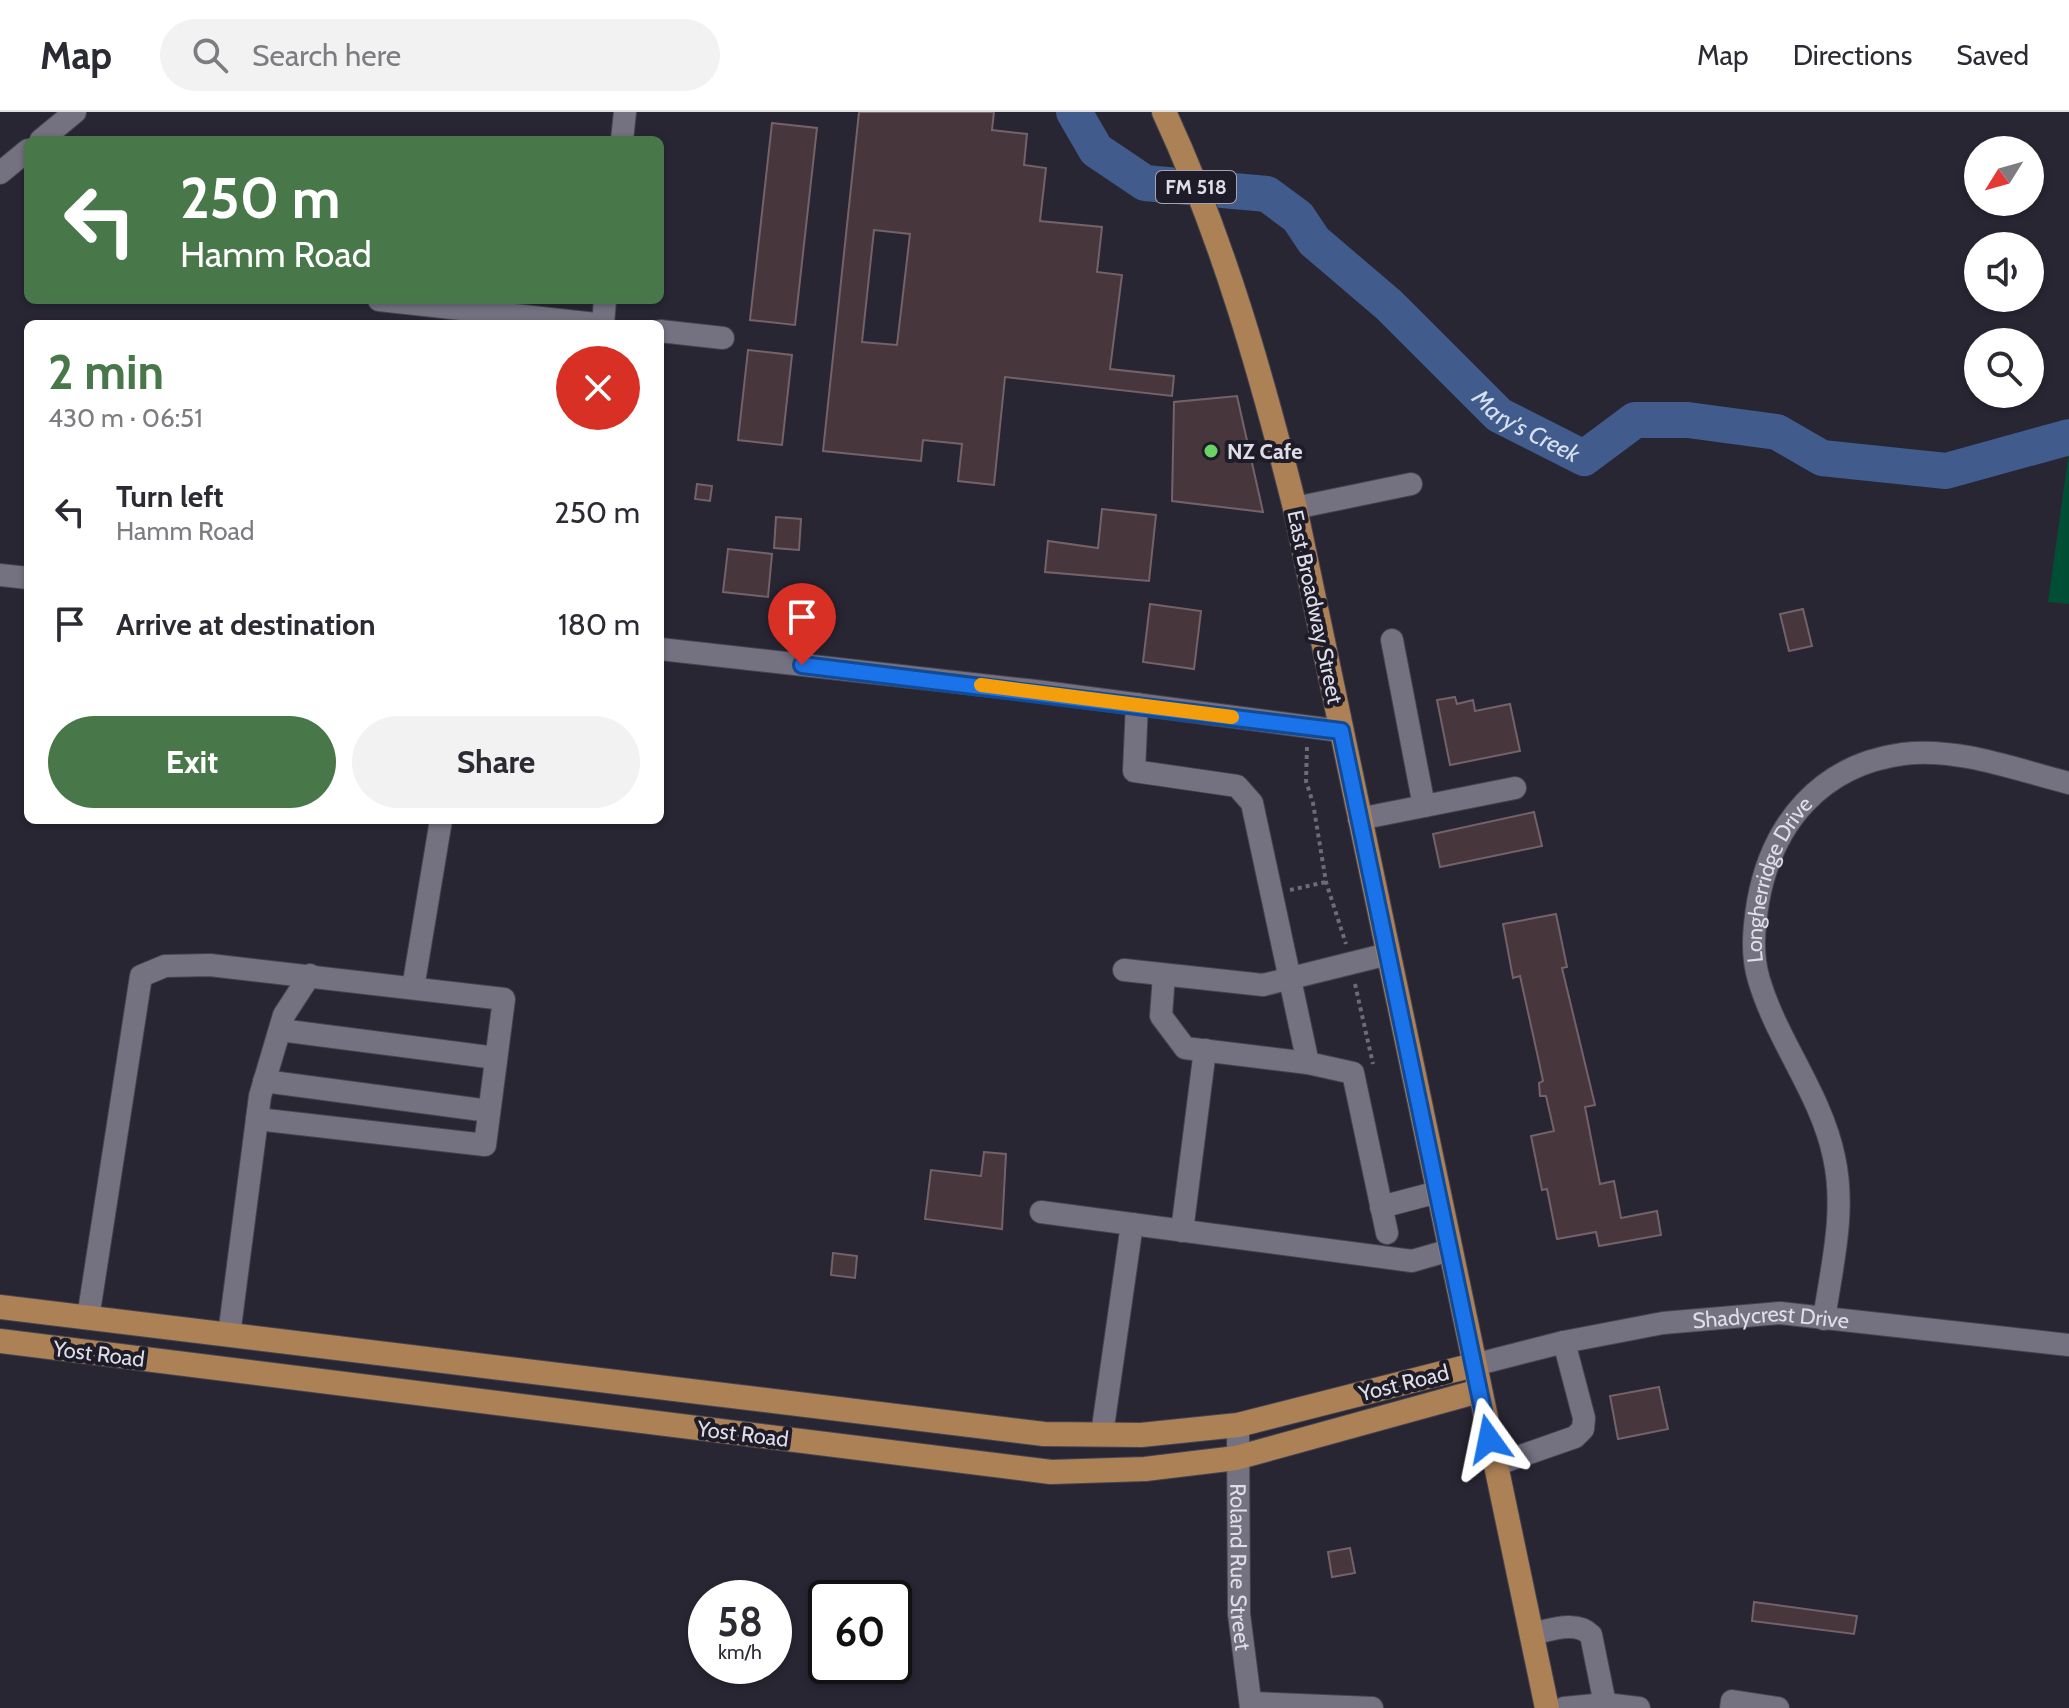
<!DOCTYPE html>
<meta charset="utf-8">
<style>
:root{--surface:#fff;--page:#f2f2f3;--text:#2b2b33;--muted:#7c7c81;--line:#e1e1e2;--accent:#487749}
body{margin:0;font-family:Cabin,sans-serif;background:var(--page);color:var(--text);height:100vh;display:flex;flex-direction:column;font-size:30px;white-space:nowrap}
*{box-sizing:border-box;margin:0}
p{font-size:26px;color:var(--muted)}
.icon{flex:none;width:44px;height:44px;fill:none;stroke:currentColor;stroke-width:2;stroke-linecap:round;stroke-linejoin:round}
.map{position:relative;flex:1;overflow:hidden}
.details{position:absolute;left:24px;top:208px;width:640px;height:504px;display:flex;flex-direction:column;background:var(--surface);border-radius:12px;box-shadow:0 2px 6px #0004}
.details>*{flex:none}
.top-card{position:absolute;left:24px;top:24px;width:640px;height:168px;border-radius:12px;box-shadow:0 2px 6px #0004;background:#487749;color:#fff;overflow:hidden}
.needle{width:52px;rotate:233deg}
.tools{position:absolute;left:1964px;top:24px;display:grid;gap:16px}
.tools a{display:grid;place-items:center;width:80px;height:80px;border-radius:50%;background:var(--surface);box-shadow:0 2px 6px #0004;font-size:40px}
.speed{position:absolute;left:688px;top:1468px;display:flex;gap:16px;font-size:40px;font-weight:700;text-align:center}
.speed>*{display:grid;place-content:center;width:104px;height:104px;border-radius:50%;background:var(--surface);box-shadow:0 2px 6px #0004;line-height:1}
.speed small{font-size:20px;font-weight:400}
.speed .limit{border:4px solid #111;border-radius:12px;background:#fff;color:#111}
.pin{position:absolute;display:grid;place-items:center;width:68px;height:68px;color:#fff;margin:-82px -34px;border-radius:50% 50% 50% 0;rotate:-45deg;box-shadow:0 0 8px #0007}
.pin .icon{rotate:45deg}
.me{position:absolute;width:88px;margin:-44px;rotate:348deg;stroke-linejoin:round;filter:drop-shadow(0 0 6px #0008)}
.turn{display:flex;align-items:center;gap:28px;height:168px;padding:0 24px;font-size:36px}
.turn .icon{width:104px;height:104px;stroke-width:2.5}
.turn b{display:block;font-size:56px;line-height:68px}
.round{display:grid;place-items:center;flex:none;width:84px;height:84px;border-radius:42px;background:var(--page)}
.summary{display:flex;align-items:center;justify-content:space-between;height:136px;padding:0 24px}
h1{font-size:48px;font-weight:700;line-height:60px;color:var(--accent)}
.cta{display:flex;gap:16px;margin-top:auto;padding:16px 24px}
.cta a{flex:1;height:92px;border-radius:48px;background:var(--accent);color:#fff;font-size:32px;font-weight:700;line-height:92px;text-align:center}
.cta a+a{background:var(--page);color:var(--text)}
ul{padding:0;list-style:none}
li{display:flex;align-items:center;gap:24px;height:112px;padding:0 24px}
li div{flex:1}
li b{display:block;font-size:30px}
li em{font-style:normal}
header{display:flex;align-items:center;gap:48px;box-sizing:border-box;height:112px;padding:0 40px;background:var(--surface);border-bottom:2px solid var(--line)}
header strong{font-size:38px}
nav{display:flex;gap:44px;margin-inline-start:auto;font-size:28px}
.search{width:560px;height:72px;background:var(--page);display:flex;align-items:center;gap:20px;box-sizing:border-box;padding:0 28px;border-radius:44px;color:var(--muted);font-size:30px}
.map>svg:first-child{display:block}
</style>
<header>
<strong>Map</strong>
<div class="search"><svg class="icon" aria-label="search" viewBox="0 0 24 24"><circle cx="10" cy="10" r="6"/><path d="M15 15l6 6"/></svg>Search here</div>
<nav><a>Map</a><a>Directions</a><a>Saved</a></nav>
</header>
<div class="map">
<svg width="2069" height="1596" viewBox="0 0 2069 1596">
<rect width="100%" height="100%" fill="#282633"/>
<!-- green -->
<polygon fill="#004f34" points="2069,339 2069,492 2048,490"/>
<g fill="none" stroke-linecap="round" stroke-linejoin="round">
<!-- river -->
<path stroke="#415b8d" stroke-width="36" id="s1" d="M 1074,0 L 1096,38 L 1145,71 L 1267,82 L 1298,105 L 1314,129 L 1389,193 L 1499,303 L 1584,346 L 1635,308 L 1688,308 L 1777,320 L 1822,346 L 1946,359 L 2069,325"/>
</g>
<!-- building -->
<g fill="#47373d" stroke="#736268" stroke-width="2" fill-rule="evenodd">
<path d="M 859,0 L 994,0 L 992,18 L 1027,22 L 1024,53 L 1046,56 L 1040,109 L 1102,115 L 1097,160 L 1122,163 L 1110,257 L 1174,264 L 1172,284 L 1005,265 L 994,373 L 958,369 L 962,332 L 923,328 L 921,349 L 823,339 ZM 874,118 L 910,122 L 897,233 L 862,230 Z"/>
<polygon points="772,11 817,16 795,213 750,208"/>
<polygon points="748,238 792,243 782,333 738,328"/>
<polygon points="1237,284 1263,400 1172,389 1174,290"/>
<polygon points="697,372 712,374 710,389 695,387"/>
<polygon points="1102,397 1156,403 1149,469 1045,460 1048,429 1098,436"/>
<polygon points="776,405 801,407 799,438 774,436"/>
<polygon points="728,437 772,442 768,485 723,480"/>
<polygon points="1150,492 1201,499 1194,557 1143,550"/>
<polygon points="1803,497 1812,534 1789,539 1780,502"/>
<polygon points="1455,585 1457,592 1473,588 1475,599 1510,592 1520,639 1450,653 1437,588"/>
<polygon points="1534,700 1542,734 1440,755 1433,722"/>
<polygon points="1556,802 1567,855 1562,856 1595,993 1585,995 1600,1072 1614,1069 1621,1106 1657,1099 1661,1123 1599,1134 1596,1120 1557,1127 1547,1077 1542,1078 1531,1024 1554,1019 1546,984 1540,984 1539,971 1543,969 1539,950 1520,864 1513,866 1503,812"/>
<polygon points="984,1040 1006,1042 1002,1117 925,1107 931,1058 981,1064"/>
<polygon points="833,1141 857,1144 855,1166 831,1163"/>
<polygon points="1659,1275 1668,1317 1618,1327 1610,1284"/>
<polygon points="1350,1436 1355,1461 1332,1465 1328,1440"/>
<polygon points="1754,1490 1857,1504 1854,1522 1752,1509"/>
</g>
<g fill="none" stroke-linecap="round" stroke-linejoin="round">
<defs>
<g id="minor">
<polyline points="41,28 75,0"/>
<polyline points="622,28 625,0"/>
<polyline points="0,61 28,38"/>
<polyline points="379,188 596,212"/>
<polyline points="603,212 605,188"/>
<polyline points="660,219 723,226"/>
<polyline points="1295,396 1411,372"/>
<polyline points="0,463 28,466"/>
<polyline points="1392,528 1424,694"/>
<polyline points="660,537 1036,579 1341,619"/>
<polyline points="1137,592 1134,659 1237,674 1252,691 1308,951"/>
<polyline points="1359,707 1515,676"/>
<polyline points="1124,858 1263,873 1388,842"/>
<polyline points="1164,863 1161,904 1185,936 1308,951 1353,961 1387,1121"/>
<polyline points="413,876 441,708"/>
<polyline points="280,918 496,946"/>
<polyline points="264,969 489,999"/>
<polyline points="1381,1095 1438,1080"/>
<polyline points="1041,1100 1412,1149 1450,1138"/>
<polyline points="1182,1119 1205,938"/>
<polyline points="88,1206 141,864 165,854 210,853 504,887 485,1033 257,1007"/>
<path id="s2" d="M 1824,1207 C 1832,1153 1846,1099 1834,1045 C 1821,982 1777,929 1759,868 C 1751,842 1754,815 1758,790 C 1772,711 1821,653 1903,642 C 1958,635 2017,658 2069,671"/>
<polyline points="229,1223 260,984 284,903 310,863"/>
<path id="s3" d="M 1474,1253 L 1564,1230 L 1663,1211 L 1780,1201 L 2069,1233"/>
<path id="s4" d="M 1238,1313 L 1239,1502 L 1251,1596"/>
<polyline points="1102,1322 1132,1112"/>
<polyline points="1495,1353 1575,1325 1583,1317 1584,1306 1564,1230"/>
<path d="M 1531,1522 C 1551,1518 1576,1508 1591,1523 L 1605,1592"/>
<polyline points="1251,1591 1372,1596"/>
<polyline points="1564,1596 1605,1592 1639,1596"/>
<polyline points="1731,1596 1732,1589 1778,1596"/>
</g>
<g id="major">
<path d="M 1164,0 C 1223,127 1261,261 1295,396 L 1547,1596"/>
<polyline points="0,1195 1044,1322 1141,1323 1238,1313 1474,1253"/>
<polyline points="0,1229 1051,1360 1145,1357 1236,1346 1479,1279"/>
</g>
</defs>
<!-- minor casing -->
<use href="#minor" stroke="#474450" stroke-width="24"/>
<!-- major casing -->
<use href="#major" stroke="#474450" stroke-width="26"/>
<!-- path -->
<g stroke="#6d6b77" stroke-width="4" stroke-dasharray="4 4" stroke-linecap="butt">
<polyline points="1307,635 1306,669 1313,691 1326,770 1346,832"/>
<polyline points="1290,778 1326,770"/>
<polyline points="1355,872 1373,952"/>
</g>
<!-- minor -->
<use href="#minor" stroke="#747181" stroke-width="22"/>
<!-- major -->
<use href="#major" stroke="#ac8156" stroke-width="24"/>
</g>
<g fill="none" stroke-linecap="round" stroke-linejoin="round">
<defs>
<polyline id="route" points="802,553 1341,619 1489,1327"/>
</defs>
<!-- route casing -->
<use href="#route" stroke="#114b97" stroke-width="20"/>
<!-- route -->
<use href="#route" stroke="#1a73e8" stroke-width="14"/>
<!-- slow -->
<polyline stroke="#f59e0b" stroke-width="14" points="981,573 1232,605"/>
</g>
<!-- markers -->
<circle fill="#6bd363" stroke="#1e1c29" stroke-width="3" cx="1211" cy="339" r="8"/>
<g text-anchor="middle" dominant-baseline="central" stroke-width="8" stroke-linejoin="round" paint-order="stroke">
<!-- shield labels -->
<rect fill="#1e1c29" stroke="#a5a4ae" stroke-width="2" x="1156" y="59" width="80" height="32" rx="6"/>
<g font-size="20" font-weight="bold" fill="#dfdee7">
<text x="1196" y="75">FM 518</text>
</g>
<!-- poi labels -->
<g font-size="22" font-weight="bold" fill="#dfdee7" stroke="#1e1c29" text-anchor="start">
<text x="1227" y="339">NZ Cafe</text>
</g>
<!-- street labels -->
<g font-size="22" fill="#dfdee7" stroke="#1e1c29">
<text transform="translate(1315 495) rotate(78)">East Broadway Street</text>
<text stroke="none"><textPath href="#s2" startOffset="462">Longherridge Drive</textPath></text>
<text stroke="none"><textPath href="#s3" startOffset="302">Shadycrest Drive</textPath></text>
<text transform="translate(99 1242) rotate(7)">Yost Road</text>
<text transform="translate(1404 1271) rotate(-14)">Yost Road</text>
<text transform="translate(743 1322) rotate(7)">Yost Road</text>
<text stroke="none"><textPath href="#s4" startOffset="142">Roland Rue Street</textPath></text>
</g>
<!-- water labels -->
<g font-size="24" font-style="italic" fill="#d7e0f0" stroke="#1e1c29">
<text stroke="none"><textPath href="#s1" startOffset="576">Mary's Creek</textPath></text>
</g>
</g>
</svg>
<div class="tools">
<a><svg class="needle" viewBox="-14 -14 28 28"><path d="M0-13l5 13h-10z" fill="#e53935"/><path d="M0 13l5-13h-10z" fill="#7c7c81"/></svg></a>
<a><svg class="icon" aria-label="sound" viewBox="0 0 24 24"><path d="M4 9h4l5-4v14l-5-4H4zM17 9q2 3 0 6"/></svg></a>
<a><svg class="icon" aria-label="search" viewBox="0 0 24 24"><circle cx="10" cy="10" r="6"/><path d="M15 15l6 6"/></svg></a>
</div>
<div class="speed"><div>58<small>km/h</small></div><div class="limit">60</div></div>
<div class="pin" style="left:802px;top:553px;background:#d93025"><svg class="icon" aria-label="arrive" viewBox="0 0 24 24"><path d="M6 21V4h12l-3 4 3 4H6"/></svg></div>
<svg class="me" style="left:1489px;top:1327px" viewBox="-20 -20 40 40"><path d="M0-17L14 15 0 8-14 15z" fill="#1a73e8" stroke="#fff" stroke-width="4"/></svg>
<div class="top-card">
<div class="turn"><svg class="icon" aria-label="left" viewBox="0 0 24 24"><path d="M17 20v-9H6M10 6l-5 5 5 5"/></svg><div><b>250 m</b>Hamm Road</div></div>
</div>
<section class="details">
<div class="summary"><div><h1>2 min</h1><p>430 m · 06:51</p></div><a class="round" style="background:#d93025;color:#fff"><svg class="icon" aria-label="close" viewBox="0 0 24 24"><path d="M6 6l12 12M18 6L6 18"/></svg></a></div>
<ul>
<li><svg class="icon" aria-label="left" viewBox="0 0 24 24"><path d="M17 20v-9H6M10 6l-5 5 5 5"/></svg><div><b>Turn left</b><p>Hamm Road</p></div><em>250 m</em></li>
<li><svg class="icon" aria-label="arrive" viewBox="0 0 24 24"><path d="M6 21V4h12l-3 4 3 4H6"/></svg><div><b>Arrive at destination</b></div><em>180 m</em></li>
</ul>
<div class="cta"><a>Exit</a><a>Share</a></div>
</section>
</div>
